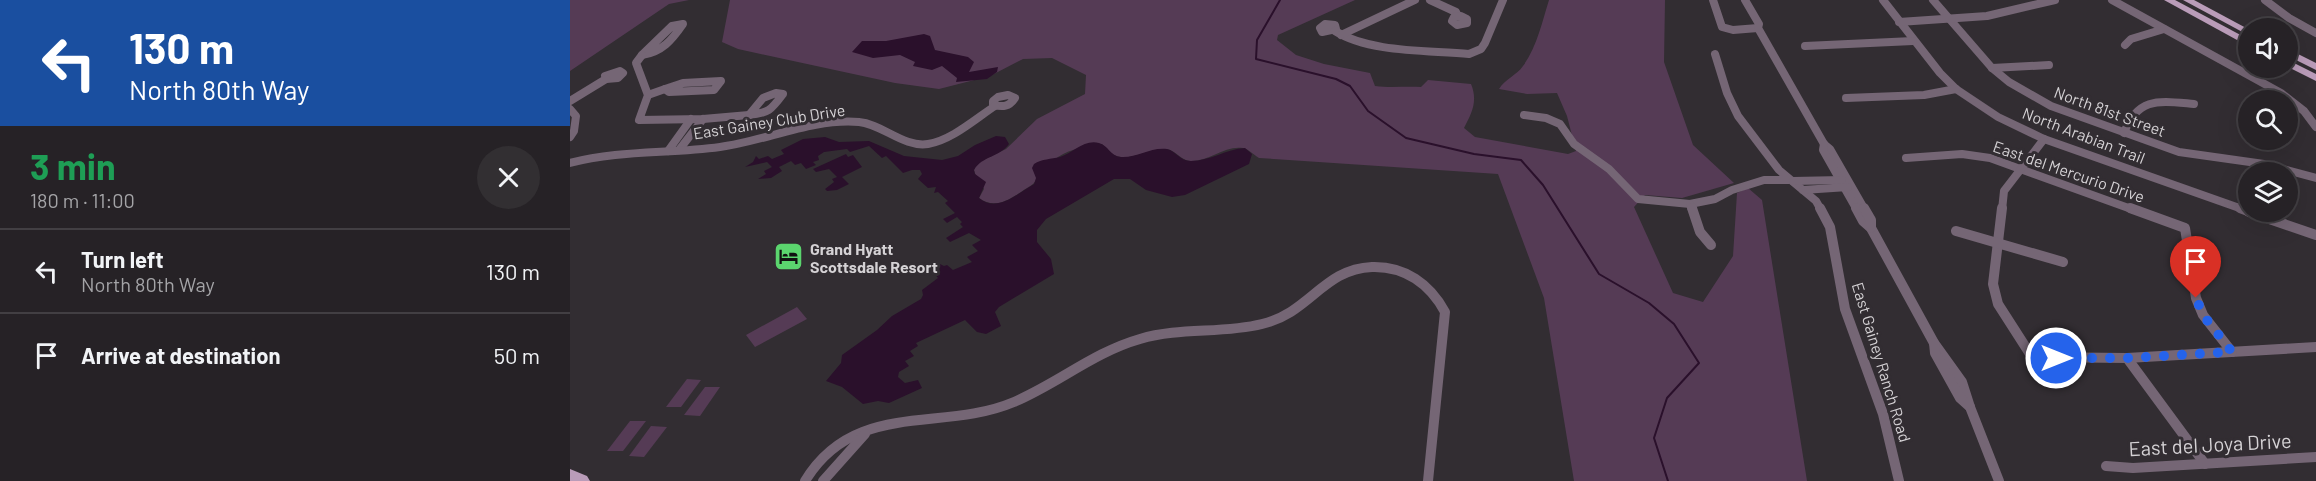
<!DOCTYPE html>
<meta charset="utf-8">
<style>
:root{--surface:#262226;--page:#322f32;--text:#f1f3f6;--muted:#a4a4a7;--line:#423f43}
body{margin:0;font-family:Barlow,sans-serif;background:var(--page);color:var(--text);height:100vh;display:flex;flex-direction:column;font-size:22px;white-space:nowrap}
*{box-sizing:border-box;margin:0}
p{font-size:20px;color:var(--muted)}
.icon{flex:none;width:33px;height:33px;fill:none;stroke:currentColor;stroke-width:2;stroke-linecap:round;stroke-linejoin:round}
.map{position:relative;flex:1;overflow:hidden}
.details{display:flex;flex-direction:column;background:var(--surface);width:570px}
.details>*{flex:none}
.hud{background:#1a4fa0;color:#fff;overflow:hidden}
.buttons{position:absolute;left:1668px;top:18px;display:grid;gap:12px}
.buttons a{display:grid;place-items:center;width:60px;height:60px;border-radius:50%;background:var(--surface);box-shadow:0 6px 24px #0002,0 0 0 2px var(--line);font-size:30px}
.pin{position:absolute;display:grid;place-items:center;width:51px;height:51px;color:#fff;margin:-62px -26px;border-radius:50% 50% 50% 0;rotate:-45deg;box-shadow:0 0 6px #0007}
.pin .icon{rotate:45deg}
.me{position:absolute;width:66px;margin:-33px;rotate:90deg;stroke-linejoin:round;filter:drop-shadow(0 0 4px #0008)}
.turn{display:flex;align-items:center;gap:21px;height:126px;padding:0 30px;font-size:27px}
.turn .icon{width:78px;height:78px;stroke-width:2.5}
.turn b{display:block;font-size:42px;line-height:51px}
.round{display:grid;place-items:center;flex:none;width:63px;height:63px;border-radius:32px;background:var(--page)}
.overview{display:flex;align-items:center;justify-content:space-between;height:102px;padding:0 30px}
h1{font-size:36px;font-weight:700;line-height:45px;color:#1e9e55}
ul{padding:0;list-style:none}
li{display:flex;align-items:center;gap:18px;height:84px;padding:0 30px;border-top:2px solid var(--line)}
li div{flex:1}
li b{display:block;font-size:22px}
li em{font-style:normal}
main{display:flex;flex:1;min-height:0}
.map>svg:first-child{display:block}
</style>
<main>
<section class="details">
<div class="hud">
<div class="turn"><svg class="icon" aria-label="left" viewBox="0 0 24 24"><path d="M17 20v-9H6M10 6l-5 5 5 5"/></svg><div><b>130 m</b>North 80th Way</div></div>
</div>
<div class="overview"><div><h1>3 min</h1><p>180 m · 11:00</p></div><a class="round"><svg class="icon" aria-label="close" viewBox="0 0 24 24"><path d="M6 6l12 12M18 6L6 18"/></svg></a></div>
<ul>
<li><svg class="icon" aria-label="left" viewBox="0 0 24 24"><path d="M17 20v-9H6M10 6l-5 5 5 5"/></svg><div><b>Turn left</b><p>North 80th Way</p></div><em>130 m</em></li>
<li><svg class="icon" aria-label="arrive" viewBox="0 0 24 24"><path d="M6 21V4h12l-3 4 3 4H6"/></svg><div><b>Arrive at destination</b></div><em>50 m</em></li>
</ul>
</section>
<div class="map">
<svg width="1746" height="481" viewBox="0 0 1746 481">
<rect width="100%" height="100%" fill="#322d32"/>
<!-- green -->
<g fill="#553b55">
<polygon points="0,0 119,0 99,4 0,71"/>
<path d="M 160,0 L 785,0 L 708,35 L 707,40 L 726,55 L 754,64 L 800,73 L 805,86 C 821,88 835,86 851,87 L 858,80 L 901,84 C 908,101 902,113 894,128 L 905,137 L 998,154 L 1006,151 L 997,116 L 987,93 L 957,94 L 929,89 C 935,79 947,75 953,66 C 967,47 972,22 979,0 L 1095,0 L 1094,62 L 1123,145 L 1164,183 L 1112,198 L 1075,195 L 1064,207 L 1103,293 L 1133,302 L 1163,256 L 1167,193 L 1178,188 L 1192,200 L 1237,481 L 1004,481 L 974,298 L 928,174 L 689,158 C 684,155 678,149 673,148 C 655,145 638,162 620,161 C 610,160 606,150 596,149 C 579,148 557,164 542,154 C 538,152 535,147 532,144 C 516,147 502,148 488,157 C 478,164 471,176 463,184 C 460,187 454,189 451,192 C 437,201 424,209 409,198 L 414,189 C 411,182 405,176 404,170 L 407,163 L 436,149 L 467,119 L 515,94 L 516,75 L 482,58 L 453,59 L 420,76 L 369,89 L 325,83 L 168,49 L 152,42 Z"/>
<polygon points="227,307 237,319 185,347 176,335"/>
<polygon points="117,379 131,380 111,407 96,407"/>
<polygon points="135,387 150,387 130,416 114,415"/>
<polygon points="60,421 76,421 53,451 37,451"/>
<polygon points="81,426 97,427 74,457 59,456"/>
</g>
<!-- water -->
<g fill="#2a102b">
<polygon points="354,34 360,36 365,50 398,57 404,62 399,72 428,67 427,72 417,79 386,82 387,78 372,66 362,70 343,66 345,62 330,55 303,58 282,52 292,41 316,41"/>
<path d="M 426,136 L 435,137 L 439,144 C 430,157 412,156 404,170 L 405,174 L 416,182 L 409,198 C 427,213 447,194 464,184 L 466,178 L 462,168 L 464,164 C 472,159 481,159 490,157 C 503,153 514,139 529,143 C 538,145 540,156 551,157 C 567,158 580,147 597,149 C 606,151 610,161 621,161 C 640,161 656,149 675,148 L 682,154 L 679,164 L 615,195 L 602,197 L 576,190 L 560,179 L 544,179 L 476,219 L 467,230 L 467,242 L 481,259 L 484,274 L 429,307 L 425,312 L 431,326 L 416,334 L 407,332 L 395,320 L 346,343 L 348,346 L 340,351 L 344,356 L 335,361 L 339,366 L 329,372 L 328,377 L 335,383 L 348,380 L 352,388 L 319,403 L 308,401 L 293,404 L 272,387 L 256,381 L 271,363 L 272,355 L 307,330 L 322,316 L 351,299 L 353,295 L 352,290 L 368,278 L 363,272 L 365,270 L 363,267 L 370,264 L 374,266 L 377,265 L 383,270 L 402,262 L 397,257 L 408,251 L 402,245 L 411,240 L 399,233 L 380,242 L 376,238 L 393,227 L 390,224 L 392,222 L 387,217 L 377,223 L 373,219 L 385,213 L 375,203 L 378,201 L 368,192 L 364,193 L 366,187 L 358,188 L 348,179 L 352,174 L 350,170 L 342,170 L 333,173 L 316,156 L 312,158 L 299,146 L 280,152 L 277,149 L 254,152 L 248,156 L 249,160 L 243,162 L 246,165 L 236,169 L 231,163 L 225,165 L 221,161 L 209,167 L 212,171 L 201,178 L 188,179 L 196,174 L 194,171 L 202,167 L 197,162 L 175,167 L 183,162 L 186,156 L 189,159 L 198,156 L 202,159 L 214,154 L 211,150 L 233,139 L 255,137 L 269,142 L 299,141 L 334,156 L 372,160 L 388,156 L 405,145 Z"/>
<polygon points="276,154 278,157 283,155 292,167 272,177 279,184 267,190 257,191 255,189 264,182 262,179 267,177 259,169 246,172 243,169"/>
</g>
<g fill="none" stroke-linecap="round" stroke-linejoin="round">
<!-- stream -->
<polyline stroke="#2a102b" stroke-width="2" points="710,0 687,40 686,59 766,79 780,86 798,111 836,138 904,154 951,160 973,185 1029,274 1079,303 1104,324 1129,363 1097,398 1084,438 1098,481"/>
<!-- minor-far1 -->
<g stroke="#756675" stroke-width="8">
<polyline points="860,0 886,12 888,16"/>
<polyline points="1143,0 1152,27 1163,30 1188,28"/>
<polyline points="1175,0 1189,24 1188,28 1254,144 1260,149 1295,210"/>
<polyline points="1313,0 1370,73 1386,89 1428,117 1474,139 1675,210"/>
<polyline points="1363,0 1422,68 1439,82 1481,106 1609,152 1694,164 1746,178"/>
<polyline points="1542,0 1711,93 1734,111 1746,127"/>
<polyline points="1695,0 1719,18 1746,33"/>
<polygon points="891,16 897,19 897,23 887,25 882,21 884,17"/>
<polyline points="1329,22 1417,16 1485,0"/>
<path d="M 113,24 C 102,40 92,52 72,55 L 102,26 Z"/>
<polygon points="755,24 765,25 766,29 752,32 750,28"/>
<path d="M 765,31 C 800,53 858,50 899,54 L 911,49 L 915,43 L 933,0"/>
<polyline points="771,35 845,0"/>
<polyline points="1555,45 1561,39 1594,29"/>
<polyline points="1235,46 1343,41"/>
<polyline points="1145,54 1157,93 1168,116 1209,170 1246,201 1251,210"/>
<polyline points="72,55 66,63 78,95 69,120 133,119 179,115"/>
<polyline points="1422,68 1479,65"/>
<polygon points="50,71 53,73 48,78 36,79 35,76"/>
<polygon points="151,81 144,90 99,92 95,89 113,83"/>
<path d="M 206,93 L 213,94 C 201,110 199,113 179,115 L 193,98 Z"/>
<polyline points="78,95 95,89"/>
<path d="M 438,95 L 445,98 C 439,107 433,107 423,105 L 423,101 L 428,97 Z"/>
<polyline points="1276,98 1354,95 1386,89"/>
<polyline points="0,101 36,79"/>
<polyline points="0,109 6,116 4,131 0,137"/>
<polyline points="954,115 976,118 990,124 1004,144 1039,169 1068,199 1120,204 1145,199 1162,190 1194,180 1219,180"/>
<path d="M 1554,133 C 1568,96 1590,101 1624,104"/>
<polyline points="1254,144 1253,150 1287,210"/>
<polyline points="109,150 133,119"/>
<polyline points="98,151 121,119"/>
<polyline points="1336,158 1392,154 1420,158 1564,210"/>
<path d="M 0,163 C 49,150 99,154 150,147 C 196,141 242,118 289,122 C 312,124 334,148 358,144 C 382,140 405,119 425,106"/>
<polyline points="1223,181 1272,180"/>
<polyline points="1233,190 1278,187"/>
<polyline points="1120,204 1122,210"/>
<polyline points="1432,210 1434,191 1474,139"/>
</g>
<!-- minor -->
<g stroke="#756675" stroke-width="10">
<polyline points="1122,208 1130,232 1141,245"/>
<polyline points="1250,208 1260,227 1275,309 1313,414 1329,481"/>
<polyline points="1286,208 1293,221 1301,228 1364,343 1392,382 1400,407"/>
<polyline points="1294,208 1301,220 1301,228"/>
<polyline points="1432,208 1423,284 1428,304 1462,357 1557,358 1746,347"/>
<polyline points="1560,208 1615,228 1626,298 1633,315 1662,352"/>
<polyline points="1670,208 1678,211"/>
<polyline points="1679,212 1746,235"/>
<polyline points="1386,231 1493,262"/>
<polyline points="1364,343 1365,353 1390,398 1400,407 1429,481"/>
<polyline points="1557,358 1635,464"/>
<polyline points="1536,466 1563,468 1746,457"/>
<path d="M 235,481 C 285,399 371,433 444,402 C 487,384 524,352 570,339 C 610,327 652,334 692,324 C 740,313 753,269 802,267 C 835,266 860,284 875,312 L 858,481"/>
<polyline points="253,481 295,434"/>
</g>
<!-- major -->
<g fill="#ba9cb9" fill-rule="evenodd">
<polygon points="1594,0 1605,0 1678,39 1678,46"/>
<polygon points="1613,0 1624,0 1678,29 1678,35"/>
<polygon points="1718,49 1746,63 1746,70 1718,56"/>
<polygon points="1718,60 1746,74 1746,81 1718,67"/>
<polygon points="0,469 17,476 20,481 0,481"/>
</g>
</g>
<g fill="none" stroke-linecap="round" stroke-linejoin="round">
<!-- route -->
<polyline stroke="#2563eb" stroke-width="10" stroke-dasharray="0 18" points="1486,358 1557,358 1662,352 1633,315 1626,298"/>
</g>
<!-- icons -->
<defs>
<symbol id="hotel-square" viewBox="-11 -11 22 22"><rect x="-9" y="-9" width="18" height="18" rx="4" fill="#5bd56e" stroke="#322d32"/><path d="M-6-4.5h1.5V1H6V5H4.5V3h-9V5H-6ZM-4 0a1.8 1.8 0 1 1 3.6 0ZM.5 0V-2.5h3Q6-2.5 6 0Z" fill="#111"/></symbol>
</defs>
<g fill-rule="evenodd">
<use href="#hotel-square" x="202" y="240" width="33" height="33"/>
</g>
<g text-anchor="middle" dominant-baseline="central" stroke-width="6" stroke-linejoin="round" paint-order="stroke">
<!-- street labels -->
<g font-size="16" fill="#d5d2d5" stroke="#322d32">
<text transform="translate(1540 111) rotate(20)">North 81st Street</text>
<text transform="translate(199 121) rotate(-9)">East Gainey Club Drive</text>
<text transform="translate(1514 135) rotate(21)">North Arabian Trail</text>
<text transform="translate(1499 171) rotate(19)">East del Mercurio Drive</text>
<text transform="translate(1312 362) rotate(73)">East Gainey Ranch Road</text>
</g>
<!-- poi labels -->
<g font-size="16" font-weight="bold" fill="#d5d2d5" stroke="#322d32" text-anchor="start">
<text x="240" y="248">Grand Hyatt<tspan x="240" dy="18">Scottsdale Resort</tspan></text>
</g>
<!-- near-street labels -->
<g font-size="20" fill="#d5d2d5" stroke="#322d32">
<text transform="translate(1640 444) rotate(-3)">East del Joya Drive</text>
</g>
</g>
</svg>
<div class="buttons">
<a><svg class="icon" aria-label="sound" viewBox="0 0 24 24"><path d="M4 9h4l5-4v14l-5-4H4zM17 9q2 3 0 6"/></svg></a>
<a><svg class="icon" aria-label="search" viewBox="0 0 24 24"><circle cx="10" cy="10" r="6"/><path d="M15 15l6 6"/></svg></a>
<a><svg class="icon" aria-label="layers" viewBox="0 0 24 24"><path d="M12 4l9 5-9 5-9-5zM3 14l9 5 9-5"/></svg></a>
</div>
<div class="pin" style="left:1626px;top:298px;background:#d93025"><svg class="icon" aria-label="arrive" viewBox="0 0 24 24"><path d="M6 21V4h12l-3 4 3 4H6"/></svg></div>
<svg class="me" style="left:1486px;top:358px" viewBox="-20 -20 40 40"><circle r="17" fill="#2563eb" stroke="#fff" stroke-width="3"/><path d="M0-11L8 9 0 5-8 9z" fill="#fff"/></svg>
</div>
</main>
